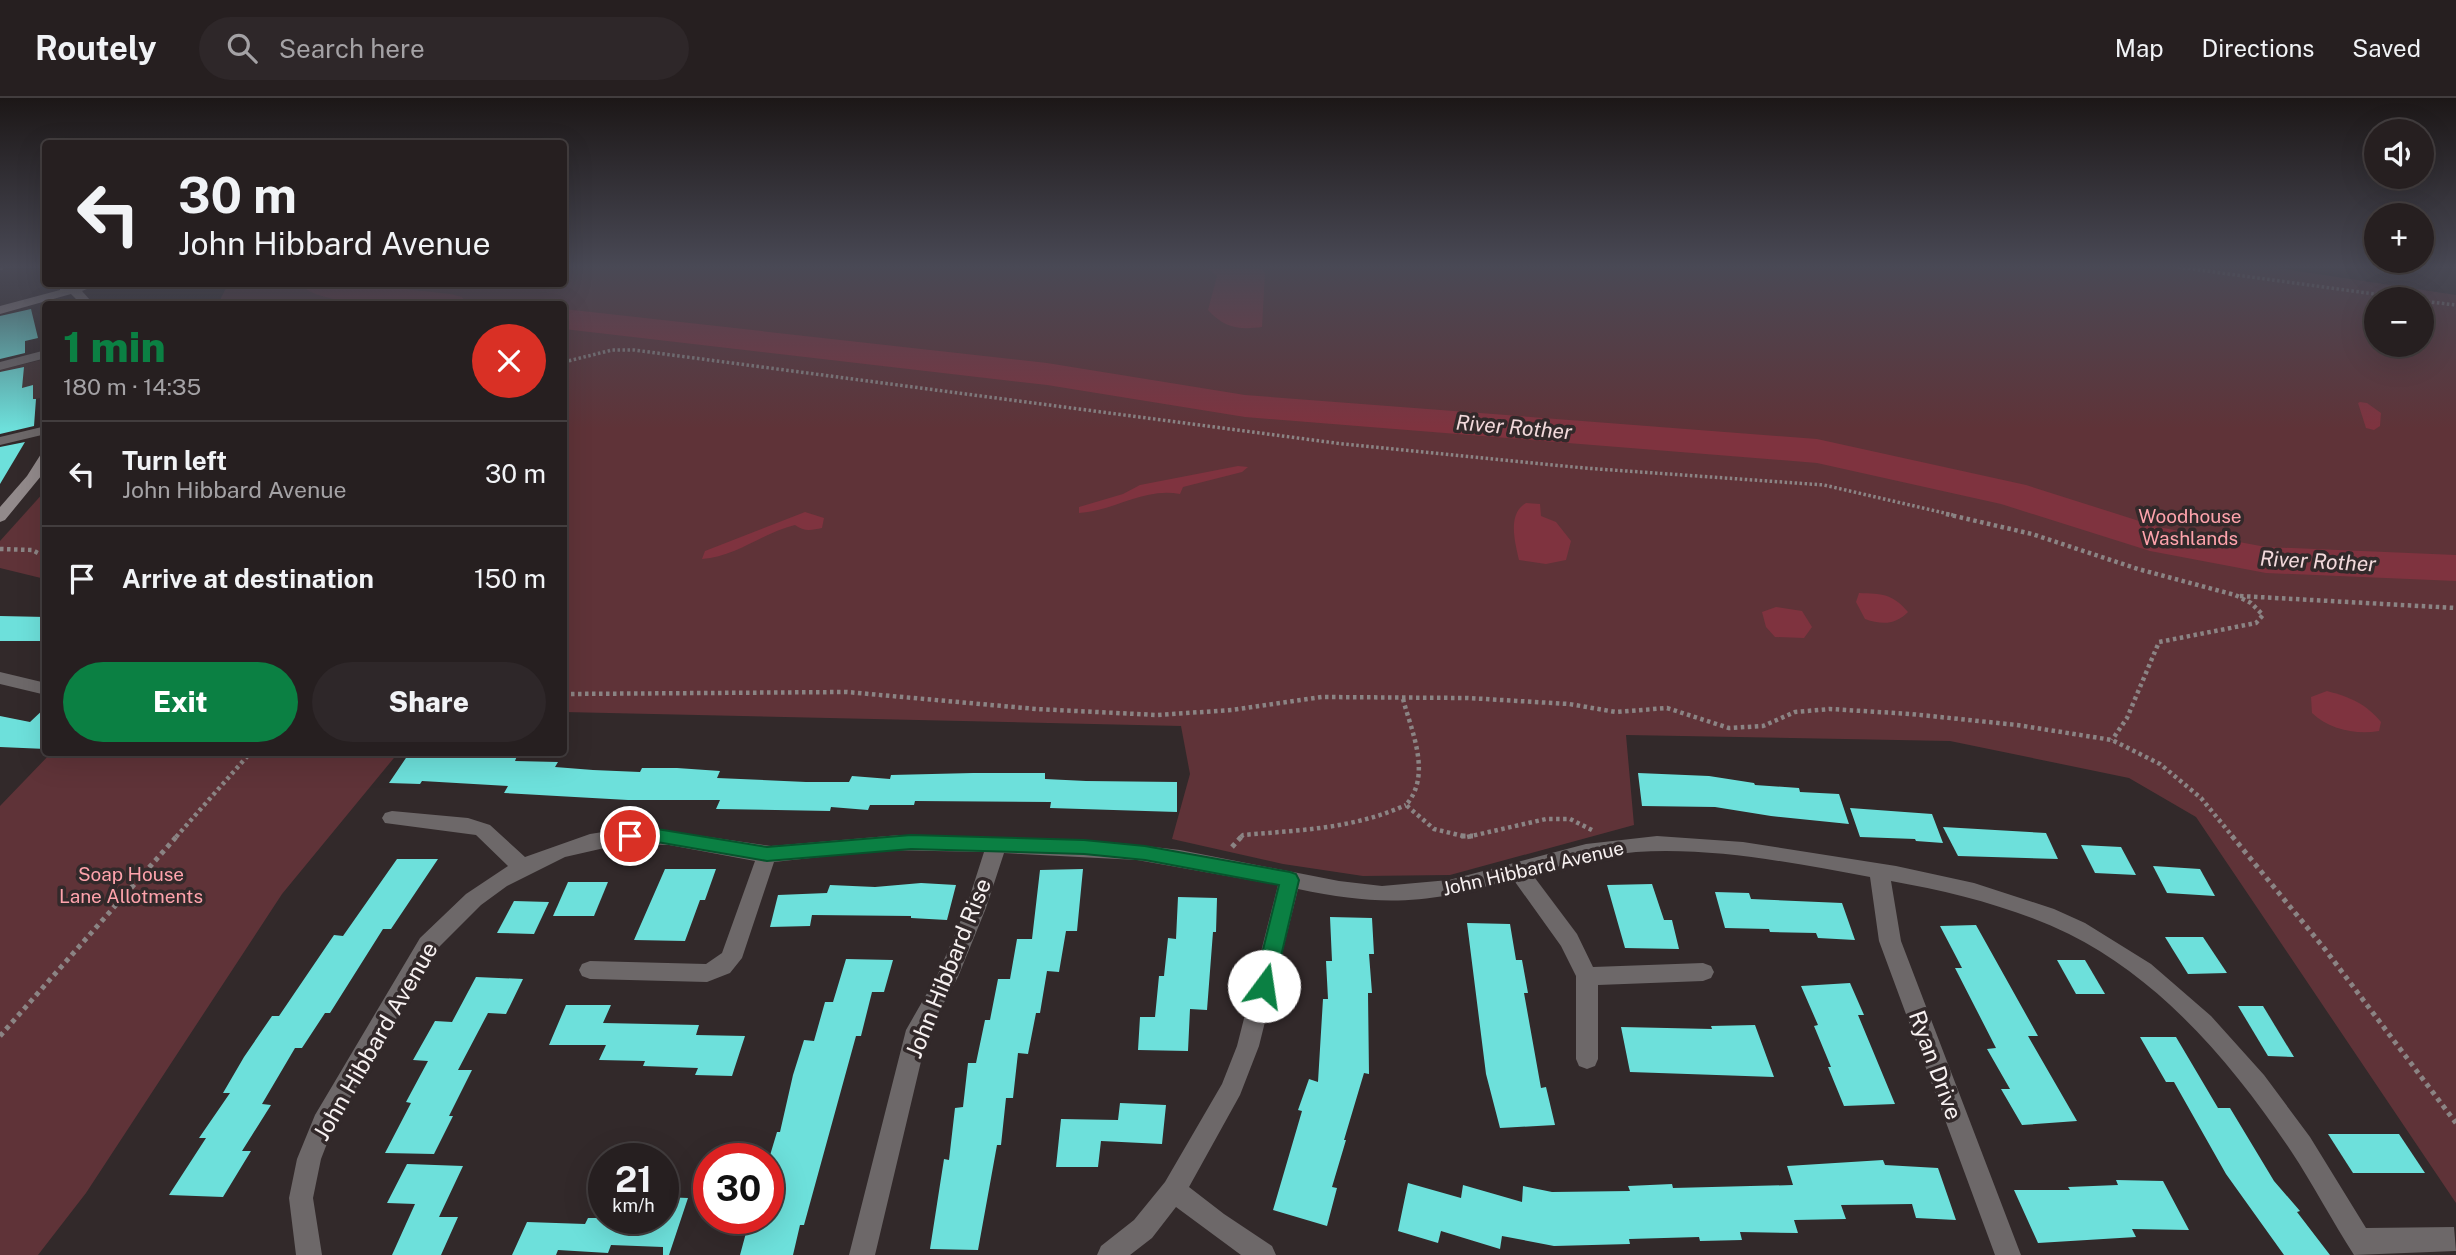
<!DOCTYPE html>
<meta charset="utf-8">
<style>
:root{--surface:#261f20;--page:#2e2729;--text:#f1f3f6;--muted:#a4a2a5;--line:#423d3e;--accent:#0b8043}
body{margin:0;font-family:"Public Sans",sans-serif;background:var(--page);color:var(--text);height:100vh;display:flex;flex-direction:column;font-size:26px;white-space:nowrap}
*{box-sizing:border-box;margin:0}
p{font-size:23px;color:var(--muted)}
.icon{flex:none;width:38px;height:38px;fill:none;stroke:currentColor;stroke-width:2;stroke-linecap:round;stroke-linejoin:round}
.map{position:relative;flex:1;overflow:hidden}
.sheet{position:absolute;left:42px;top:203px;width:525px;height:455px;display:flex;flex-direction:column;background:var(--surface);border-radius:7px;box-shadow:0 7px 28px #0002,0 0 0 2px var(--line)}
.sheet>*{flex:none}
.banner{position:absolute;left:42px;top:42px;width:525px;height:147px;border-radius:7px;box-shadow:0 7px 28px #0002,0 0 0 2px var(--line);background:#261f20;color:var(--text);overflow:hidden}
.controls{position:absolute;left:2364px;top:21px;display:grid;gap:14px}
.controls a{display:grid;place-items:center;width:70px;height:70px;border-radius:50%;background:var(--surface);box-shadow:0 7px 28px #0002,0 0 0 2px var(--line);font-size:35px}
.speed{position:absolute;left:588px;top:1045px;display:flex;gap:14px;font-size:35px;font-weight:700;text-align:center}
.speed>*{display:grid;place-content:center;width:91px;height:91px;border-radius:50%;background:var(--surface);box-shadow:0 7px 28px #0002,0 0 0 2px var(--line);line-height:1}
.speed small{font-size:18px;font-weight:400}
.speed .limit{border:10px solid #d22;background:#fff;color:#111}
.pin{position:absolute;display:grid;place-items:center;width:60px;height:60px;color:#fff;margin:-30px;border:4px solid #fff;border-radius:50%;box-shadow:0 2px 7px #0007}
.me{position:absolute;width:77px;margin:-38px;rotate:14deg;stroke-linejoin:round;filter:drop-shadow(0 0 5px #0008)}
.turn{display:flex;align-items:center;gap:24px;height:147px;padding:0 21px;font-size:32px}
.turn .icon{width:91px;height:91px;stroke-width:2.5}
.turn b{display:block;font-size:49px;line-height:60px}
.round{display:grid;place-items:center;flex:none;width:74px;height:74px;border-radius:37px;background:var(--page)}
.head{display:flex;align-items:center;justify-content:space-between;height:119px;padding:0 21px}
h1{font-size:42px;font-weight:800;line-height:52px;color:var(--accent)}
.action{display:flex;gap:14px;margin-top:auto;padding:14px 21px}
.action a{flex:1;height:80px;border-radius:42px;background:var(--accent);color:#fff;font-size:28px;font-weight:800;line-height:80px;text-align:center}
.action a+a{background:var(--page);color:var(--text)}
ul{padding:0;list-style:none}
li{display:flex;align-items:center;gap:21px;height:105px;padding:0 21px;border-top:2px solid var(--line)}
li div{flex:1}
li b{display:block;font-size:26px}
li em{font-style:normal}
header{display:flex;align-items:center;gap:42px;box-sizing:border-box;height:98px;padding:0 35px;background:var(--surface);border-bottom:2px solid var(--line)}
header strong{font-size:33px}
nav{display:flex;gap:38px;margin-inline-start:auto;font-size:24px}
.search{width:490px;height:63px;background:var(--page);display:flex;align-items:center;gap:18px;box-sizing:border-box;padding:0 24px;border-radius:38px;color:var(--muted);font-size:26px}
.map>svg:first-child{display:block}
</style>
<header>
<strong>Routely</strong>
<div class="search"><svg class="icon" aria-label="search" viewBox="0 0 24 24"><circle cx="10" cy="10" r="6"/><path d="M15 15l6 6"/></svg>Search here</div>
<nav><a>Map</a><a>Directions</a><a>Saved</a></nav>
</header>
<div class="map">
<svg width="2456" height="1157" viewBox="0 0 2456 1157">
<rect width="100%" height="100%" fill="#32292a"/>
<!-- built -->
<polygon fill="#433334" points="45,261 45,299 0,309 0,272"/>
<!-- green -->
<g fill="#5f3338" fill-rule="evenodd">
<path d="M 564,169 L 2272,169 L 2456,197 L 2456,1105 L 2196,719 L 2129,680 L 1950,643 L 1626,637 L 1634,727 L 1450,777 L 1363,778 L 1283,766 L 1172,741 L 1190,676 L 1181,628 L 564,614 L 564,206 L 218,206 L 228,186 L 564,186 ZM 2376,201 L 2422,201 L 2422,247 L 2376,247 Z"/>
<polygon points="45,393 45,481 0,470 0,443"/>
<polygon points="51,655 398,655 282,796 86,1095 38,1157 0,1157 0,708"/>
</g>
<!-- water -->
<g fill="#7f333f">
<path d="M 1205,169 L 1260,169 L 1265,175 L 1262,229 C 1239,232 1224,230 1208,212 L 1217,178 Z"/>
<polygon points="2360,304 2367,305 2381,315 2380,328 2374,332 2366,330 2358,305"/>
<path d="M 1238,368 L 1248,369 L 1242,374 L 1183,389 L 1180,396 C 1144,389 1114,413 1079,415 L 1079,409 L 1123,396 L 1140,387 Z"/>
<path d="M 1526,405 L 1540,406 L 1541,418 L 1556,424 L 1571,443 L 1566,462 L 1546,466 L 1519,462 C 1515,444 1507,416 1526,405 Z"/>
<path d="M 805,414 L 824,420 L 822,430 C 812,432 804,434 795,427 C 762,435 736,459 702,461 L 705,453 Z"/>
<path d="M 1859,495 C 1882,496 1892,495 1908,514 C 1895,527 1882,527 1865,521 L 1856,504 Z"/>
<polygon points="1776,509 1802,513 1812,529 1804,540 1775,539 1766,529 1762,514"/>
<path d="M 2327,593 C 2350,599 2366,606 2381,624 L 2379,633 C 2355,637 2329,631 2312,615 L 2311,599 Z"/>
</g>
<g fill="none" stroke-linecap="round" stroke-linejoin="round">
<!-- river -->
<g fill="#7f333f" fill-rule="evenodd">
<path d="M 301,186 L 359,186 L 450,196 L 462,199 L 467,206 C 436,209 318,211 301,186 Z"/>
<polygon points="564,211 1047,265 1245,297 1817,341 2026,387 2158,429 2266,449 2456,457 2456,483 2266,475 2150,453 2001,406 1817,365 1245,319 1047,287 564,231"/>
</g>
</g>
<!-- building -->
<g fill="#6de0db">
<polygon points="31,211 38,240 25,243 25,255 0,261 0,218"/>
<polygon points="24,269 22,290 33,287 33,301 36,301 34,328 0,336 0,274"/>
<polygon points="25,344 0,386 0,349"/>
<polygon points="0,518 46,519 46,543 0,543"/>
<polygon points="46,609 46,651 0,649 0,618 30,624"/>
<polygon points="410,654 517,658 515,663 558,664 555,669 593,672 640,674 642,670 677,670 720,673 717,680 806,684 849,684 852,678 890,681 891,677 973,675 1045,675 1045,681 1086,683 1177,684 1177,714 1050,710 1051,704 915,703 914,707 870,707 868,712 831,709 830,713 716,711 720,702 628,702 504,695 508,688 422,683 420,686 389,685"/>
<polygon points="1638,675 1709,678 1754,685 1755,687 1799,690 1800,694 1839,696 1849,726 1771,718 1715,709 1642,708"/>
<polygon points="1850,710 1932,716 1943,745 1916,743 1915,741 1860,739"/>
<polygon points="1943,729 2046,735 2058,761 1958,758"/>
<polygon points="2081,747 2121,749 2136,777 2095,775"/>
<polygon points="397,761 438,761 391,831 383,831 330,915 325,915 302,950 295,950 262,1006 271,1007 242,1053 251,1053 223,1099 169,1097 206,1040 199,1040 230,995 223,995 244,959 272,918 279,918 334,837 343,838"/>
<polygon points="2153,768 2200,771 2215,798 2167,795"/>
<polygon points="665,771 716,771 705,802 700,802 685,843 634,842"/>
<polygon points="1083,771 1077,833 1066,833 1059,874 1047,873 1040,915 1036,915 1028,956 1018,955 1013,1000 1006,1000 1001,1047 997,1047 978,1152 930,1151 944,1061 949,1062 955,1010 963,1009 968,965 976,965 985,922 990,922 998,881 1010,881 1017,841 1032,841 1040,772"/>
<polygon points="568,784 608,784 594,818 553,818"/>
<polygon points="921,785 956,787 947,822 911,820 911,818 812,817 810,828 770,829 778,797 827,795 830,787 875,789"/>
<polygon points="1652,786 1664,822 1672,822 1679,851 1625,850 1607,787"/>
<polygon points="1715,794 1749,795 1751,801 1842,805 1855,842 1818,840 1816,835 1770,834 1769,831 1725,830"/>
<polygon points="1178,799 1217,800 1216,834 1213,834 1207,912 1190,911 1188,953 1138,952 1140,919 1155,919 1159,878 1164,878 1168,840 1176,841"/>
<polygon points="514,803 549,804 534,836 497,835"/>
<polygon points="1330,819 1372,820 1374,856 1369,856 1372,895 1368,895 1369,976 1364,975 1344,1042 1346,1042 1332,1089 1337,1090 1327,1128 1273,1112 1302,1013 1298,1012 1309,981 1318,984 1323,901 1328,901 1326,863 1332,863"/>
<polygon points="1467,825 1510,826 1516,862 1522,862 1528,895 1524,895 1541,990 1546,989 1555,1027 1500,1030 1486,976"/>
<polygon points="1976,827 2038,938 2028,938 2077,1023 2022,1027 2001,991 2010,991 1987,951 1996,950 1955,870 1962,870 1940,828"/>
<polygon points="2165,839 2203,839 2227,875 2188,876"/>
<polygon points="846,861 893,862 884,894 872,894 861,938 856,938 804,1127 800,1127 793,1157 740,1157 750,1120 768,1120 768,1064 777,1034 780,1034 793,977 804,942 814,943 825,904 833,904"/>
<polygon points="2057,862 2085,862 2105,896 2076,896"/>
<polygon points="476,879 523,881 506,916 488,915 458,972 472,972 449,1018 453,1018 434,1056 385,1055 411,1005 406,1004 428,963 413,962 435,923 452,924"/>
<polygon points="1850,885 1864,917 1858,917 1895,1006 1844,1008 1828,969 1831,969 1814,928 1818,927 1801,888"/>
<polygon points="566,907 611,907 603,925 699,927 696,937 745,938 732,978 695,977 698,970 643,968 645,963 599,962 606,947 549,947"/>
<polygon points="2238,908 2263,908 2294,959 2268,958"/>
<polygon points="1755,927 1774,979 1630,974 1621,929 1712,931 1711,928"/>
<polygon points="2140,939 2176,939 2218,1010 2230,1010 2274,1083 2300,1113 2297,1114 2330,1157 2284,1157 2226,1076 2174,984 2166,984"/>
<polygon points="1120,1005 1166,1007 1162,1046 1101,1043 1098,1069 1056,1069 1061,1021 1118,1022"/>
<polygon points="2328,1036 2399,1036 2425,1075 2353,1075"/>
<polygon points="1883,1062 1885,1067 1938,1070 1956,1122 1916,1120 1912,1106 1841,1107 1846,1121 1794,1122 1798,1135 1740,1134 1742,1142 1700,1143 1699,1139 1629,1141 1630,1146 1554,1148 1502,1138 1500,1151 1441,1133 1438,1145 1398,1133 1408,1085 1461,1100 1463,1087 1522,1104 1523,1088 1552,1094 1630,1093 1628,1088 1672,1086 1673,1090 1793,1087 1787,1068"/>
<polygon points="407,1066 463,1068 439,1119 458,1119 441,1157 392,1157 415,1106 387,1105"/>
<polygon points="2116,1082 2163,1083 2189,1132 2132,1131 2136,1139 2038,1145 2014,1092 2070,1092 2068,1089 2118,1087"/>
<polygon points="663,1099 688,1100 669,1157 663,1157 663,1149 611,1147 608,1155 558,1152 556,1157 512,1157 527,1124 585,1126 588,1120 663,1120"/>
</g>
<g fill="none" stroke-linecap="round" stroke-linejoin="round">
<!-- path-far2 -->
<g stroke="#8b8484" stroke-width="3.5" stroke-dasharray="2.5 2.5" stroke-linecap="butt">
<polyline points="2178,169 2411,201"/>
<polyline points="0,171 5,169"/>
<polyline points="2422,203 2456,207"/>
<polyline points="564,264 612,252 634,252 1343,346 1584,370 1824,387 1953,417"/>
</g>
<!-- path-far1 -->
<g stroke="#8b8484" stroke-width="4.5" stroke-dasharray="3.5 3.5" stroke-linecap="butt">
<polyline points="1946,416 2032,436 2138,471 2235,497 2251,505 2263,517 2256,525 2159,544 2127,620 2112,642"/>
<polyline points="0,451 32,452 46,459"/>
<polyline points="2240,498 2456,510"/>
<polyline points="564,596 847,594 1036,611 1157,617 1232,612 1322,599 1468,600 1569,606 1616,614 1667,610 1729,630 1763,628 1795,614 1830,611 1911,616 2017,627 2112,642 2160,666 2201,700 2233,739"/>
<path d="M 1403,601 C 1412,635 1432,677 1406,707 L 1434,731 L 1467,739 L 1546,721 L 1570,721 L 1592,732"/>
<polyline points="176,739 251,654"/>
<path d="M 1241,739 L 1243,737 C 1300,732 1353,731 1406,707"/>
</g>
<!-- path -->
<g stroke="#8b8484" stroke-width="5" stroke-dasharray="4.5 4.5" stroke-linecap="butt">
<polyline points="1461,738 1473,738"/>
<polyline points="2232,738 2324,850 2456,1025"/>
<polyline points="1232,749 1242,738"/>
<polyline points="0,938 177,738"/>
</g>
<!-- minor -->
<g fill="#6d6869" fill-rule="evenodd">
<polygon points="46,252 46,260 0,272 0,264"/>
<polygon points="46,328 46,336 0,347 0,339"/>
<polygon points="0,574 46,585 46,597 0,586"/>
<path d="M 392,713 L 468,720 L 490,727 L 525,759 L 590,736 L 622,731 L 654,731 L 771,748 L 900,737 L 1119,745 L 1180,752 L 1339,783 L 1382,788 L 1449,782 L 1586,746 L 1657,738 L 1743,744 L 1896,768 L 1974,785 L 2054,811 L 2085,825 L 2151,866 L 2211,918 L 2264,977 L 2310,1039 L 2366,1130 L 2454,1129 L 2456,1153 L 2354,1157 C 2332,1123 2313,1086 2291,1053 C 2234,968 2162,882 2069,836 C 2013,809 1952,794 1891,783 L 1901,843 L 2021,1157 L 1995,1157 L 1879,843 L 1870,779 C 1794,765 1714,749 1636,754 C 1601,757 1566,766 1532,776 L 1577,836 L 1593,869 L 1703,865 L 1711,868 L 1714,874 L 1711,880 L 1703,883 L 1598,887 L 1598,961 L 1595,968 L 1587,971 L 1579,968 L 1576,961 L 1576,878 L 1561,848 L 1513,781 C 1429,806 1383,809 1298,791 L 1259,948 L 1240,997 L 1189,1089 L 1224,1116 L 1272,1148 L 1276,1157 L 1241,1157 L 1176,1109 L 1152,1140 L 1130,1157 L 1097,1157 L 1101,1148 L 1134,1122 L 1165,1084 L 1222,986 L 1237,948 L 1278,787 L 1137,762 L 1004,755 L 986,810 L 958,879 L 928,934 L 875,1157 L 849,1157 L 906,932 L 938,876 L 966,810 L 984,754 L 884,752 L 774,764 L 742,860 L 730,875 L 707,884 L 590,881 L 582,878 L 579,872 L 582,866 L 590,863 L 706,866 L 722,855 L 755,763 L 669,747 L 622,746 L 565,759 L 507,788 L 481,807 L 436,852 L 333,1030 L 321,1061 L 313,1100 L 322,1157 L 296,1157 L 289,1100 L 297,1061 L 315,1017 L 420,840 L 466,796 L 508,768 L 476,737 L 385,725 L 382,720 L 385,715 Z"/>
</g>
<!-- secondary -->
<g fill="#928a8b" fill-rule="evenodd">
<polygon points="60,186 99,186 82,193 90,202 89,206 77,206 78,203 71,196 0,216 0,208 60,192"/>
<polygon points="46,355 46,372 5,422 0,424 0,409 27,378 41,356"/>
</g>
</g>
<!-- sky -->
<linearGradient id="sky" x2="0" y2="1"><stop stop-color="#1c1717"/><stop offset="0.51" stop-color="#494955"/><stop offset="1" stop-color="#494955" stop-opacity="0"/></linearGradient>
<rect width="2456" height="331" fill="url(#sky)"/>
<!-- route -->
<polygon fill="#0b8043" stroke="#07532c" stroke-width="2" points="630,731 657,731 767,749 911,737 1084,742 1145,748 1290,774 1296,776 1299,782 1274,888 1271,894 1264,897 1257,894 1254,888 1279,787 1145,762 1084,756 911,751 767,763 657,744 624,742 621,738 624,733"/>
<g text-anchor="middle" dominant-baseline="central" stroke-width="7" stroke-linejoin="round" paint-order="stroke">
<!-- park labels -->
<g font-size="19" fill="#fea3ac" stroke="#32292a">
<text x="2190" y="418">Woodhouse<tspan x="2190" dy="22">Washlands</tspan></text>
<text x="131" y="776">Soap House<tspan x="131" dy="22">Lane Allotments</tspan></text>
</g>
<!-- street labels -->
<g font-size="19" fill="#f7f1f1" stroke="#32292a">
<text transform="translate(1533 770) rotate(-13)">John Hibbard Avenue</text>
</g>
<!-- water labels -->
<g font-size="21" font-style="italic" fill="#f2d9db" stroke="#32292a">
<text transform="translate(1514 329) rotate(5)">River Rother</text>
<text transform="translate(2318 463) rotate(3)">River Rother</text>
</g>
<!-- near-street labels -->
<g font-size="23" fill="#f7f1f1" stroke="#32292a">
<text transform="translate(948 870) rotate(-68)">John Hibbard Rise</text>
<text transform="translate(375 943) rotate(-60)">John Hibbard Avenue</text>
<text transform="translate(1936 967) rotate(70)">Ryan Drive</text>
</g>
</g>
</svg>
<div class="controls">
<a><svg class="icon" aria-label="sound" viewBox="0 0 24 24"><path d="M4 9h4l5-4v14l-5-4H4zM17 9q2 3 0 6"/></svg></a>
<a>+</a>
<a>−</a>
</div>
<div class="speed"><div>21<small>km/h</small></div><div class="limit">30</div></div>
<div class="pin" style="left:630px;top:738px;background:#d93025"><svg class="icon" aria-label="arrive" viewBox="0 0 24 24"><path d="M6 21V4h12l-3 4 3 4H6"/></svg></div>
<svg class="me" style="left:1264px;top:888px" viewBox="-20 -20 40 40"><circle r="19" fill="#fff"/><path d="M0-13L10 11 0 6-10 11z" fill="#0b8043"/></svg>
<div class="banner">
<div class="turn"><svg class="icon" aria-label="left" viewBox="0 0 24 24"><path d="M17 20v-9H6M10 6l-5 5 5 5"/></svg><div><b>30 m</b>John Hibbard Avenue</div></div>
</div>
<section class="sheet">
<div class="head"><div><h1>1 min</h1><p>180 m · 14:35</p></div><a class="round" style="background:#d93025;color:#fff"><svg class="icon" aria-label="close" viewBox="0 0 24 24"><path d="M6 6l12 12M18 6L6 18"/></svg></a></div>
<ul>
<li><svg class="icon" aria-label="left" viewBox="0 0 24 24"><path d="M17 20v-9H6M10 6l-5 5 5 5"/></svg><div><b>Turn left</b><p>John Hibbard Avenue</p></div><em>30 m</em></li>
<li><svg class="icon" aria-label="arrive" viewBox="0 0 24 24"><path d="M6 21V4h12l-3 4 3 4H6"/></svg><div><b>Arrive at destination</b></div><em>150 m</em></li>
</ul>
<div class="action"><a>Exit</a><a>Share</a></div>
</section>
</div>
